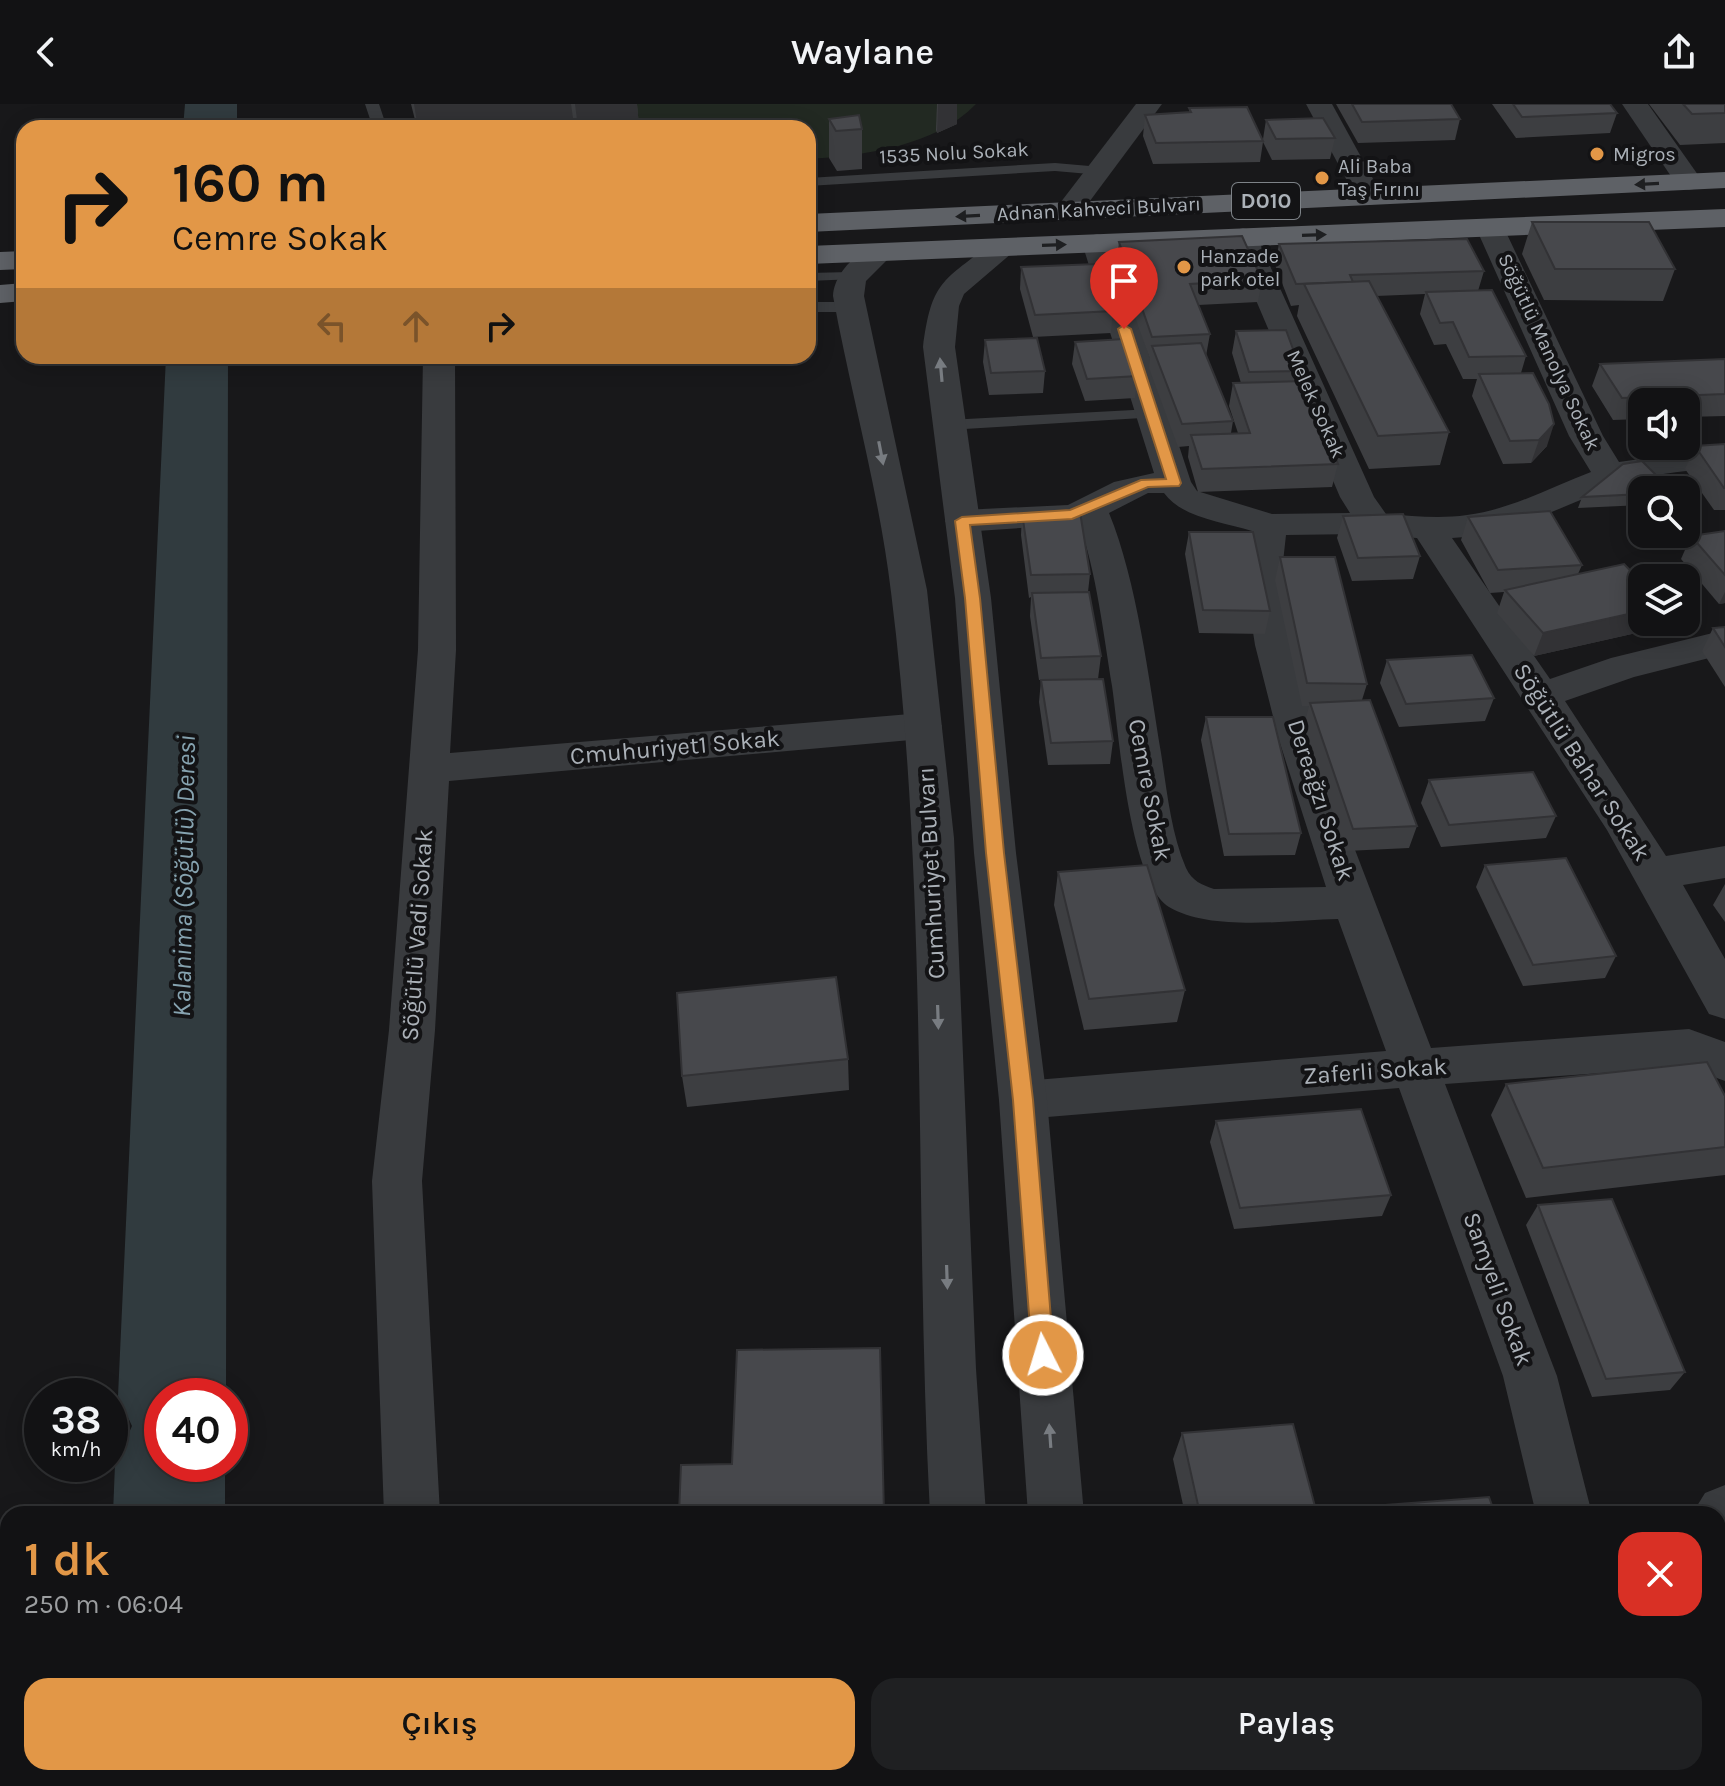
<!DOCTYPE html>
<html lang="tr">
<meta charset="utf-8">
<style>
:root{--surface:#121214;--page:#1f2022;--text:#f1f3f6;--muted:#9c9ea0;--line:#313234;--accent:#e29747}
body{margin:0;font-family:Karla,sans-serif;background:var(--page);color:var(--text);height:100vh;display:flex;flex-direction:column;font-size:30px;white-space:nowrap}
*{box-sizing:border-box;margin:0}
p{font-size:26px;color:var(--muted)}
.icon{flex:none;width:44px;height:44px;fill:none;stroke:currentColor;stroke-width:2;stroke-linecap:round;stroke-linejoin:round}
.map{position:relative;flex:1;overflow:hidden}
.sheet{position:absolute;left:0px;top:1402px;width:1726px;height:280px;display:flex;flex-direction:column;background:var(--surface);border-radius:24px 24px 0 0;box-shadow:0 4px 20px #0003,0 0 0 2px var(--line)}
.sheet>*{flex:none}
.hud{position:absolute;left:16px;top:16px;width:800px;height:244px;border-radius:24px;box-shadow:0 4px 20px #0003,0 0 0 2px var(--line);background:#e29747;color:#111;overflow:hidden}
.controls{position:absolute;left:1628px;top:284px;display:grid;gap:16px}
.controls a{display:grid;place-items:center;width:72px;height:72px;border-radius:16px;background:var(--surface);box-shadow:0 4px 20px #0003,0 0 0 2px var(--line);font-size:40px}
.speed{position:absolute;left:24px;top:1274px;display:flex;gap:16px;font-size:40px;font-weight:700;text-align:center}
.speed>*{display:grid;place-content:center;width:104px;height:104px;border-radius:50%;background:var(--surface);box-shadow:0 4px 20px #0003,0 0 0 2px var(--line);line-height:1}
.speed small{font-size:20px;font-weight:400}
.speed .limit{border:12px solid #d22;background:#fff;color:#111}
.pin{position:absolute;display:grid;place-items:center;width:68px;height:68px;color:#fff;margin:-82px -34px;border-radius:50% 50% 50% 0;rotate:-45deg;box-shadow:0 0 8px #0007}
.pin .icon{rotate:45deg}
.me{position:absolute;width:88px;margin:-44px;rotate:355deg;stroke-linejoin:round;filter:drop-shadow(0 0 6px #0008)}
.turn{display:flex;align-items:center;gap:28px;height:168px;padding:0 24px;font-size:36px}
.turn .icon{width:104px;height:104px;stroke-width:2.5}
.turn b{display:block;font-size:56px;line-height:68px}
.lanes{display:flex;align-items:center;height:76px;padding:0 24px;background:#0003;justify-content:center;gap:40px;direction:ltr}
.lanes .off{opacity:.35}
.round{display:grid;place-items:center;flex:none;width:84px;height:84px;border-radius:24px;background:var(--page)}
.overview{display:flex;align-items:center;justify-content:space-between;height:136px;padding:0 24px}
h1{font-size:48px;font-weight:600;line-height:60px;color:var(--accent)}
.primary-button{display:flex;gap:16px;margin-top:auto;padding:16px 24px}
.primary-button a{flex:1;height:92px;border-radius:24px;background:var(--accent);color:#111;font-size:32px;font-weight:600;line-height:92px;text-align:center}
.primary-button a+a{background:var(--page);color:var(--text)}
header{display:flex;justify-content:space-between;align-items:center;height:104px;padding:0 24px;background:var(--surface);font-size:36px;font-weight:600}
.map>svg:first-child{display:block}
</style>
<header><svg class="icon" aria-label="back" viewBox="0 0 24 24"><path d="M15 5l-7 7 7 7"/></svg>Waylane<svg class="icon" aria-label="share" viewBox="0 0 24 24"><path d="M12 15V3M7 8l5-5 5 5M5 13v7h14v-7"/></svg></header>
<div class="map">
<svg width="1725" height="1682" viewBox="0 0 1725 1682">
<rect width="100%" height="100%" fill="#18181a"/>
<!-- green -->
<path fill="#222922" d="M 569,0 L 976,0 C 936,42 863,52 808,55 L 808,24 L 643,24 Z"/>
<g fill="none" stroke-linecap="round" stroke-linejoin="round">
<!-- river -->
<g fill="#313b3f" fill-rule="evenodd">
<polygon points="185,0 237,0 237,24 183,24"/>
<polygon points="166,252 228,252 226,1292 162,1292 162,1360 225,1360 225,1410 113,1410 115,1360 132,1322 118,1292"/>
<rect x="101" y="1674" width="124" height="8"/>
</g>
<!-- service -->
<g fill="#393b3e" fill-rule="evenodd">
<polygon points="365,0 379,0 387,24 373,24"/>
<polygon points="1055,59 1101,63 1108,67 1101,71 1055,67 808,82 808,74"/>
<polygon points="851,168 858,172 856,175 808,177 808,169"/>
<polygon points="808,198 852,198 860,203 852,208 808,208"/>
<polygon points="1152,305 1158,307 1158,313 948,326 940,321 948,316"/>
</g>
<!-- minor -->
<g fill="#393b3e" fill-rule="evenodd">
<polygon points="1306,0 1332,0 1383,93 1379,99 1369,101 1359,99"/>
<polygon points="1622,0 1648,0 1703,78 1699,84 1689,86 1679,84"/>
<path d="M 1490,115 L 1500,118 L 1504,124 L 1603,332 L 1619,358 L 1725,343 L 1725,363 C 1694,367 1657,368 1628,378 C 1570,397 1514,431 1452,434 L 1550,575 L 1611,554 L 1725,526 L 1725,550 L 1634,573 L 1565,597 L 1666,752 L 1725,742 L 1725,774 L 1683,781 L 1725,855 L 1725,915 L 1709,910 L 1607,726 L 1417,434 L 1359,430 L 1286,431 L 1281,476 L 1293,541 L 1319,636 L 1352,738 L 1431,944 L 1689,925 L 1725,938 L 1725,977 L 1687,963 L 1445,980 L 1557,1272 L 1592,1410 L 1536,1410 L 1503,1272 L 1399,984 L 1023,1015 L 1006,1010 L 999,996 L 1006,982 L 1023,977 L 1386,947 L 1338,815 C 1290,816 1211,828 1169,803 C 1129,778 1119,628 1112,582 C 1104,533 1096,465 1079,420 L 962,428 L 950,425 L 945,417 L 950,409 L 962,406 L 1068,401 L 1114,378 L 1154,369 L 1082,139 L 1087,133 L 1097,130 L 1107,133 L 1112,139 L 1191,378 L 1197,387 L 1272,410 L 1350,409 L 1340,393 L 1229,133 L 1233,127 L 1243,124 L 1253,127 L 1257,133 L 1374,393 L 1386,410 C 1413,412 1440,415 1467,411 C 1509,406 1552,383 1591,368 L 1569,332 L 1476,124 L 1480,118 ZM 1148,389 L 1164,389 C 1182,414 1223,418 1252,427 L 1245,476 L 1255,541 L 1279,636 L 1326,783 L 1214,785 C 1202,781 1192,777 1186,764 C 1171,729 1167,687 1161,649 C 1149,576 1137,477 1109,409 Z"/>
<polygon points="423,252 455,252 456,546 450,649 922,609 936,612 942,622 936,632 922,635 449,677 435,926 422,1077 440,1410 384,1410 372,1077 389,926 418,546"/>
<polygon points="1725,1381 1725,1441 1718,1444 1718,1410 1692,1410 1705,1389"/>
<polygon points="394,1674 456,1674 457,1682 395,1682"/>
<polygon points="1601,1674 1663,1674 1665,1682 1603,1682"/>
</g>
<!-- tertiary -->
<g fill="#393b3e" fill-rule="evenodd">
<polygon points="1136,0 1162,0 1078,113 1068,115 1058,113 1054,107"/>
<path d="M 1004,134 L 1014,137 L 1019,143 L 964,190 L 959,202 L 955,243 L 991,494 L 1016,749 L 1047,996 L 1084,1410 L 1028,1410 L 999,996 L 974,749 L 955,494 L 923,243 C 932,175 943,178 994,137 Z"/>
<path d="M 879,140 L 889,143 L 894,149 L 866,177 L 864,192 L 927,486 L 954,734 L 976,1265 L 986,1410 L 930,1410 C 914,1104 929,791 891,488 C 879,388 851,290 833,192 C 834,169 858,146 879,140 Z"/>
<rect x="944" y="1674" width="62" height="8"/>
<polygon points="1046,1674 1108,1674 1109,1682 1047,1682"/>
</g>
<!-- trunk -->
<g fill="#5e6166" fill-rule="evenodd">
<polygon points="1725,68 1725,84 808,128 808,110"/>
<polygon points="1725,105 1725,123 808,160 808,142"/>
<polygon points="24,147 24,165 0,166 0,148"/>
<polygon points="24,179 24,197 0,199 0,181"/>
</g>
</g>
<!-- wall -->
<g fill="#3d3e41">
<polygon points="411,0 637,0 639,22 624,24 575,24 574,21 547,24 417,24"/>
<polygon points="937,0 957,0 957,20 937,29 936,26"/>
<polygon points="1336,0 1451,0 1460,15 1455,36 1358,39"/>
<polygon points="1492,0 1610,0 1617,9 1610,29 1516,34"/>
<polygon points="1649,0 1725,0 1725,39 1680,41"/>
<polygon points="1189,4 1263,35 1266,16 1335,34 1330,55 1272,56 1263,38 1260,58 1153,60 1143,32 1145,11 1189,9"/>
<polygon points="829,15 862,25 862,65 837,67 829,54"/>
<polygon points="1532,118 1675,165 1663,197 1544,196 1522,150"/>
<polygon points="1119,138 1262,176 1258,198 1198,201 1210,230 1206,252 1233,317 1231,329 1238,329 1229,302 1233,279 1241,279 1232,249 1236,227 1301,267 1299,277 1338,360 1332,383 1198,388 1188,353 1189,342 1178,343 1149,264 1150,255 1116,160"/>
<polygon points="1279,140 1484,167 1478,187 1526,252 1521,269 1547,342 1531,359 1503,360 1472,292 1477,275 1463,275 1446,240 1434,241 1420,210 1425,190 1376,192 1449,328 1440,361 1369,365 1297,212 1299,201 1291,202 1275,161"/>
<polygon points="1021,163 1113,207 1111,229 1033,233 1020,185"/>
<polygon points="985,236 1045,267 1043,289 989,291 983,258"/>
<polygon points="1075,238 1138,272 1135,294 1085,297 1072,260"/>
<polygon points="1725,255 1725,312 1686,313 1686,298 1642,298 1642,315 1613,316 1592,282 1600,260"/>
<polygon points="1725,340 1725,406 1714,406 1685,365 1695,342"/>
<polygon points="1662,377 1658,386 1642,386 1642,401 1578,404 1582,393"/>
<polygon points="1022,409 1090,470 1088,488 1101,552 1098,575 1113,637 1110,660 1048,661 1039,598 1041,576 1039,576 1030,512 1031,493 1029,494 1021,431"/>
<polygon points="1343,412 1420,452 1413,475 1352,477 1337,434"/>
<polygon points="1468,413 1582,461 1578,470 1654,525 1534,552 1497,509 1504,488 1490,489 1461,436"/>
<polygon points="1725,427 1725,499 1719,500 1681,455 1691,432"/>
<polygon points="1189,428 1270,507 1265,530 1199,529 1185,450"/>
<polygon points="1280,453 1367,580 1362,596 1417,722 1409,744 1346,747 1304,622 1309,602 1302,602 1275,476"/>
<polygon points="1725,523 1725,583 1702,547 1713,524"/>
<polygon points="1387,556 1494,594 1485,617 1399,623 1380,579"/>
<polygon points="1206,613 1301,729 1295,751 1224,752 1201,636"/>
<polygon points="1429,676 1556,712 1546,734 1441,743 1421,699"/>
<polygon points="1485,761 1616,852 1605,874 1523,882 1476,783"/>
<polygon points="1058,768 1185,886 1177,918 1084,926 1054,801"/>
<polygon points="1725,780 1725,818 1713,801"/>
<polygon points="848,955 849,986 687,1003 682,972"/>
<polygon points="1506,980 1725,992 1725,1071 1526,1094 1491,1011"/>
<polygon points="1216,1017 1391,1091 1382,1112 1234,1125 1210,1038"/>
<polygon points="1538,1101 1685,1268 1670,1286 1592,1293 1526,1121"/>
<polygon points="1182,1329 1317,1410 1185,1410 1173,1355"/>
<polygon points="1373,1402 1495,1410 1368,1410"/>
</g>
<!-- shaded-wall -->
<g fill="#323235">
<polygon points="414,0 571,0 574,21 547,24 418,24"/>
<polygon points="575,0 637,0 639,22 624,24 578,24"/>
<polygon points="938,0 957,0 957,20 937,29"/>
<polygon points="1554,320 1547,342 1531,359 1539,336"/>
<polygon points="1725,488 1725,499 1719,500"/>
<polygon points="1642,507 1642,518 1658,518 1654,525 1534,552 1543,529"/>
</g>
<!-- building -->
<g fill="#47484c" stroke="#323235" stroke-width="2">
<polygon points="1352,0 1451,0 1460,15 1362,18"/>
<polygon points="1513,0 1610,0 1617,9 1522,13"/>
<polygon points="1683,0 1725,0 1725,9 1692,10"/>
<polygon points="1247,3 1263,37 1156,39 1145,11 1191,8 1189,4"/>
<polygon points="859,11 862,25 836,27 829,15"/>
<polygon points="1323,14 1335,34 1276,35 1266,16"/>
<polygon points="1532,118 1649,118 1675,165 1555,165"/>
<polygon points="1242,132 1262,176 1190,180 1210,230 1152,233 1119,138"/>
<polygon points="1467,135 1484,167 1350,171 1353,178 1296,180 1279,140"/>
<polygon points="1097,160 1113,207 1035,211 1021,163"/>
<polygon points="1369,177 1449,328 1378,332 1304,180"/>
<polygon points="1492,186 1526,252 1469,253 1453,218 1440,219 1426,188"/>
<polygon points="1286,226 1301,267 1249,268 1236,227"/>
<polygon points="1037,234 1045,267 991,269 985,236"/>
<polygon points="1124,235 1138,272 1087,275 1075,238"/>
<polygon points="1201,239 1233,317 1182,320 1152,242"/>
<polygon points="1725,255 1725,290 1622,294 1600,260"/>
<polygon points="1533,269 1549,300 1554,320 1539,336 1510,337 1479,270"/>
<polygon points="1304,277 1338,360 1202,365 1191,331 1250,329 1233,279"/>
<polygon points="1725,340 1725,384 1724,384 1695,342"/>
<polygon points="1642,357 1662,377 1657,386 1642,386 1642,390 1582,393 1623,360"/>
<polygon points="1550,407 1582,461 1498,466 1468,413"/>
<polygon points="1080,408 1090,470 1031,471 1022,409"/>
<polygon points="1403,410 1420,452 1358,454 1343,412"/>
<polygon points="1725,427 1725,471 1691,432"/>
<polygon points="1189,428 1253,428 1270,507 1203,506"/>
<polygon points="1280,453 1335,453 1367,580 1307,579"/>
<polygon points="1624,460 1642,479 1642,507 1543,529 1505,486"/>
<polygon points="1089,488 1101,552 1041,554 1032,489"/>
<polygon points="1725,523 1725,543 1713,524"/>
<polygon points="1472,551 1494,594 1406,600 1387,556"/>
<polygon points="1103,575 1113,637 1051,639 1041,576"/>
<polygon points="1370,596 1417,722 1353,725 1310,599"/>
<polygon points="1206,613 1273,613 1301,729 1229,730"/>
<polygon points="1533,668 1556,712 1449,721 1429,676"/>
<polygon points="1566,754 1616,852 1533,861 1485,761"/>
<polygon points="1147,761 1185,886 1089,895 1058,768"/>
<polygon points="836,873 848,955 682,972 677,889"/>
<polygon points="1707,958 1725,992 1725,1043 1543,1064 1506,980"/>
<polygon points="1361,1005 1391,1091 1240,1104 1216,1017"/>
<polygon points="1612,1095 1685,1268 1606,1275 1538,1101"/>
<polygon points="880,1244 884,1410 679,1410 681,1361 732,1360 737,1246"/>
<polygon points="1293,1320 1317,1410 1200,1410 1182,1329"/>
<polygon points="1489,1393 1495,1410 1375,1410 1373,1402"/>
</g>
<!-- one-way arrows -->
<defs><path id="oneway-solid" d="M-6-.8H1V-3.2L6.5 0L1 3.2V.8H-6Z" transform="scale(2)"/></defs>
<g fill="#1e1f21">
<use href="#oneway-solid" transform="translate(1647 80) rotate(177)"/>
<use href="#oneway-solid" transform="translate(968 112) rotate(177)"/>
<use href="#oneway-solid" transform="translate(1314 131) rotate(-2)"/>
<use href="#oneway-solid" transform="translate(1054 141) rotate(-2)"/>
</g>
<g fill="#787c81">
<use href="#oneway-solid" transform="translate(941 266) rotate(-95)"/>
<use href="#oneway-solid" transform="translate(881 349) rotate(79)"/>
<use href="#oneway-solid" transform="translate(938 913) rotate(88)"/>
<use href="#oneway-solid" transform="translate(947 1173) rotate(88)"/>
<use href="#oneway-solid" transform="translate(1050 1332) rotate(-94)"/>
</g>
<!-- route -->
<polygon fill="#e29747" stroke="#93622e" stroke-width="2" points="1124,221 1131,225 1181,379 1179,382 1148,383 1072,415 970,421 980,494 1004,749 1033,996 1054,1251 1051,1258 1043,1261 1035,1258 1032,1251 1013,996 986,749 965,494 955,417 962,413 1070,406 1141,376 1166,375 1118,225"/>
<!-- markers -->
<g fill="#e29747" stroke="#131315" stroke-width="3">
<circle cx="1597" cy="50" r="8"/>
<circle cx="1322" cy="74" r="8"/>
<circle cx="1184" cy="163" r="8"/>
</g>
<g text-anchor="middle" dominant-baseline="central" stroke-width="8" stroke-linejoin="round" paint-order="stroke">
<!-- far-street labels -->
<g font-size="20" fill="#abb1b8" stroke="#131315">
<text transform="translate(954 49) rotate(-3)">1535 Nolu Sokak</text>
<text transform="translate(1099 105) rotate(-3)">Adnan Kahveci Bulvarı</text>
<text transform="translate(1549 248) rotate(65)">Söğütlü Manolya Sokak</text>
<text transform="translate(1316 300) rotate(66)">Melek Sokak</text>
</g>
<!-- far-poi labels -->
<g font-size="20" fill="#abb1b8" stroke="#131315" text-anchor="start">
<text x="1613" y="50">Migros</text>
<text x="1338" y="62">Ali Baba<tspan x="1338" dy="23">Taş Fırını</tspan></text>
<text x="1200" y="152">Hanzade<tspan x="1200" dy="23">park otel</tspan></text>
</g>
<!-- shield labels -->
<rect fill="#131315" stroke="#7d8287" stroke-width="2" x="1232" y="79" width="68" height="36" rx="6"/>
<g font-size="22" font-weight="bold" fill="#abb1b8">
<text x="1266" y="97">D010</text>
</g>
<!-- street labels -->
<g font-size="24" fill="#abb1b8" stroke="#131315">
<text transform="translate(675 643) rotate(-5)">Cmuhuriyet1 Sokak</text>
<text transform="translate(1582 658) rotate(57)">Söğütlü Bahar Sokak</text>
<text transform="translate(1150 686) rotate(79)">Cemre Sokak</text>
<text transform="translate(1321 696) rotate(72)">Dereağzı Sokak</text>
<text transform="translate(931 769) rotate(-93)">Cumhuriyet Bulvarı</text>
<text transform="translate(417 831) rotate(-86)">Söğütlü Vadi Sokak</text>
<text transform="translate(1375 967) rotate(-4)">Zaferli Sokak</text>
<text transform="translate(1498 1185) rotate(70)">Samyeli Sokak</text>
</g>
<!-- water labels -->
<g font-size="26" font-style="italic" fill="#86a3b0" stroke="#131315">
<text transform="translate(184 772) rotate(-89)">Kalanima (Söğütlü) Deresi</text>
</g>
</g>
</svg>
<div class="controls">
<a><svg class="icon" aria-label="sound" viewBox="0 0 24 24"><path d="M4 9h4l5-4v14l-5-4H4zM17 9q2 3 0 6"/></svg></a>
<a><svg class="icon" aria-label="search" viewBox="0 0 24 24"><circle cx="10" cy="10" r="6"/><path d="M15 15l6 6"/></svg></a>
<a><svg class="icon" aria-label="layers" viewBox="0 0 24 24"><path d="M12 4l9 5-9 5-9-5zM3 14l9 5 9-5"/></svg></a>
</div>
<div class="speed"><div>38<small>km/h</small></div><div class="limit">40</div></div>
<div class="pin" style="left:1124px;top:225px;background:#d93025"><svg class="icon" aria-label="arrive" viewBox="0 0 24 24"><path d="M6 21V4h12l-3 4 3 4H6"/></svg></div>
<svg class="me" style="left:1043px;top:1251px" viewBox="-20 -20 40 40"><circle r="17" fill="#e29747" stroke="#fff" stroke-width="3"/><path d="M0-11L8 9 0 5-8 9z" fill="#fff"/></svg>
<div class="hud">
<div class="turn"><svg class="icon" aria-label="right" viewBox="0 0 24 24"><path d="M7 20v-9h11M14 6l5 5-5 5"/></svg><div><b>160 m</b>Cemre Sokak</div></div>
<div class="lanes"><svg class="icon off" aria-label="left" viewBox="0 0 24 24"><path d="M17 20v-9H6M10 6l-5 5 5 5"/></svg><svg class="icon off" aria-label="ahead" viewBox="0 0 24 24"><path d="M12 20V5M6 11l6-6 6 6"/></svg><svg class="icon" aria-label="right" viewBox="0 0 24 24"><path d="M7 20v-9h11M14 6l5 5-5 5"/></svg></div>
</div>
<section class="sheet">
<div class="overview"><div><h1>1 dk</h1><p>250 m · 06:04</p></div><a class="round" style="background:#d93025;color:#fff"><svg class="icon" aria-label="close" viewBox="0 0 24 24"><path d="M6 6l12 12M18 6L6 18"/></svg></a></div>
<div class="primary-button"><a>Çıkış</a><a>Paylaş</a></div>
</section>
</div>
